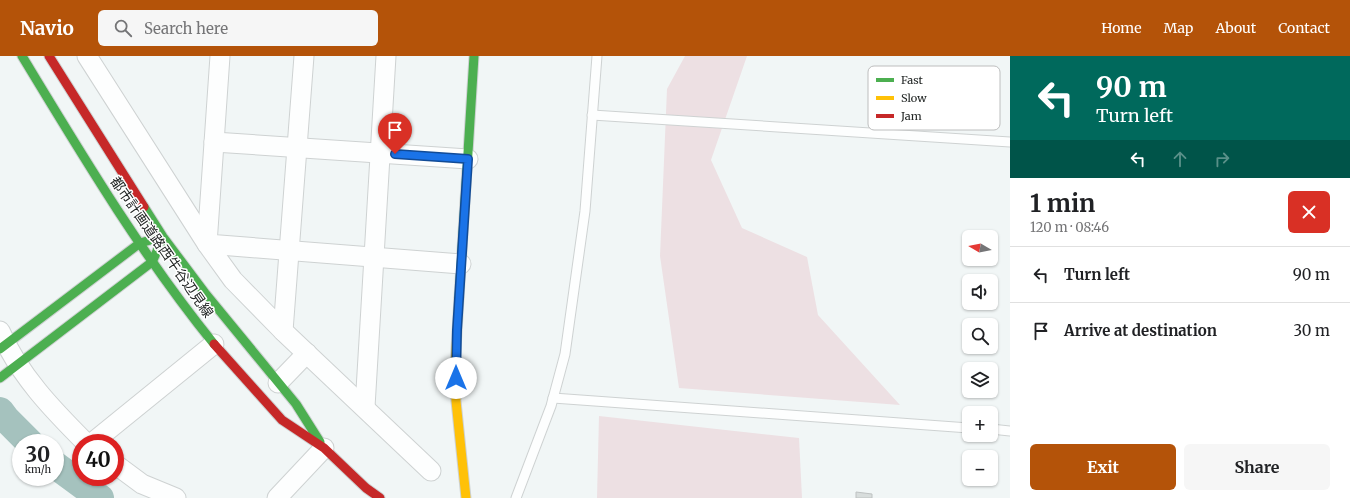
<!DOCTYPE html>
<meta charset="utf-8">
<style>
:root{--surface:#fff;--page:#f6f6f6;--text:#202124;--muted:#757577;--line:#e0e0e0;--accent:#b45309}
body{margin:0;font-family:Merriweather,"Noto Sans JP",serif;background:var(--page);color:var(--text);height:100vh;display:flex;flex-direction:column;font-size:15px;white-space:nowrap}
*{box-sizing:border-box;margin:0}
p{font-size:13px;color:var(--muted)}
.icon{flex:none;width:22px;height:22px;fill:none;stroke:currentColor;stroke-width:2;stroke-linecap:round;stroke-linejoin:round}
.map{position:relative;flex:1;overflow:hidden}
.sheet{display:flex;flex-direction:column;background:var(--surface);width:340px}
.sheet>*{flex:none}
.banner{background:#00695c;color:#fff;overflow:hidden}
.needle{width:26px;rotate:280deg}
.tools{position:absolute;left:962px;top:174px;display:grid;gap:8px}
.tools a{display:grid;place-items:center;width:36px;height:36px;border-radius:6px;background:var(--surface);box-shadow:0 1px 3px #0004;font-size:20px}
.speed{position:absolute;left:12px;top:378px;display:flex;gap:8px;font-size:20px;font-weight:700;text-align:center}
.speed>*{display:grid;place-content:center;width:52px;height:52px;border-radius:50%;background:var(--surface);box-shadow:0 1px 3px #0004;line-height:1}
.speed small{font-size:10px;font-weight:400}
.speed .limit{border:6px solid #d22;background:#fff;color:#111}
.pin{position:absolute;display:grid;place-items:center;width:34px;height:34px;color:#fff;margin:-41px -17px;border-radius:50% 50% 50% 0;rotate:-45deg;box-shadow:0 0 4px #0007}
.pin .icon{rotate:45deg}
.me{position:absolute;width:44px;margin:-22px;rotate:0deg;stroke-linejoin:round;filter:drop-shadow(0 0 3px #0008)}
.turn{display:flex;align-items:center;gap:14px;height:84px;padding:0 20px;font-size:18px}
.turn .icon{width:52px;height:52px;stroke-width:2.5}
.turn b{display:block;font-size:28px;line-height:34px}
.lanes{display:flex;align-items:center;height:38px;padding:0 20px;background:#0003;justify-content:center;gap:20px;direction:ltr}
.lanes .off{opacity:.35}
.round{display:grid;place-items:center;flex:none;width:42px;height:42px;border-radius:6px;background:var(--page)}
.overview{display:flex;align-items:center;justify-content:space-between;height:68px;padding:0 20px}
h1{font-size:24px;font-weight:700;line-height:30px}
.button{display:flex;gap:8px;margin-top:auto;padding:8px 20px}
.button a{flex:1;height:46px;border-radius:6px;background:var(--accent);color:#fff;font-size:16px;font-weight:700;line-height:46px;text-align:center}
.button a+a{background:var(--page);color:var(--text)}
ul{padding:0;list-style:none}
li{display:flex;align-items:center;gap:12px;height:56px;padding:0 20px;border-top:1px solid var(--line)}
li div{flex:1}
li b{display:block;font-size:15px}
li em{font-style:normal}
header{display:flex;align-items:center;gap:24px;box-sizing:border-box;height:56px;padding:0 20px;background:var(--accent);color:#fff}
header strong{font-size:19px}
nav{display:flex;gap:22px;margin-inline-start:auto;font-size:14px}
.search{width:280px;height:36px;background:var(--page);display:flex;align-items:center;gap:10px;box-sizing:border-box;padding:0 14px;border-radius:6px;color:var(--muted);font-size:15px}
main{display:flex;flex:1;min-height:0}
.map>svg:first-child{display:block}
</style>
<header>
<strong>Navio</strong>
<div class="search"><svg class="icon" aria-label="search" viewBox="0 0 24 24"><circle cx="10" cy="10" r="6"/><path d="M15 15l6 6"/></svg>Search here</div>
<nav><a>Home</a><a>Map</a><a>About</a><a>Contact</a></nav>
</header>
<main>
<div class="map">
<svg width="1010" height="442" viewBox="0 0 1010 442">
<rect width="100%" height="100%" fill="#f1f6f6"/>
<!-- green -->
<g fill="#ede0e3">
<polygon points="685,0 747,0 711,104 742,172 807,201 818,259 900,349 679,332 660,200 667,33"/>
<polygon points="599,360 799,382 802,442 597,442"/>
</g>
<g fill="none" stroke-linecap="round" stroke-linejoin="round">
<!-- river -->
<g stroke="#a5c2be" stroke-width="28">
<polyline points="0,355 6,363 30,387"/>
<polyline points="55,409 100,442"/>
</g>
</g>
<!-- building -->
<polygon fill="#d8dddc" stroke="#bec2c2" points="856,436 872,438 872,442 856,442"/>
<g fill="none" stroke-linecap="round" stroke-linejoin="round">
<defs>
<g id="lane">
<polyline points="592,59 1010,86"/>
<polyline points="553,342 969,372"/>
<polyline points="991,373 1010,375"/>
<polyline points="516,442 551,350 565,298 585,155 597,0"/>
</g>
<g id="street">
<polyline points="87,0 207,188 233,224 283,275 431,415"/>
<polyline points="220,0 207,188 461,208"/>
<polyline points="214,86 468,103"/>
<path d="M 0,275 C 19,319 53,354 86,387"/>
<polyline points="283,275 304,0"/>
<polyline points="278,327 307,297"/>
<polyline points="365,351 386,0"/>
<polyline points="92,387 214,288"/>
<polyline points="115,408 142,428 176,442"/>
<polyline points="277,442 324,392"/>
</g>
<g id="fast">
<path d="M 22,0 C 82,99 141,198 214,288"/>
<polyline points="144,151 163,181 205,237 296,348 320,386"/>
<polyline points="459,242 474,0"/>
<polyline points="0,293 140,187 154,183"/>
<polyline points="0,322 152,206 158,193"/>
</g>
<polyline id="slow" points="459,242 455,310 456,345 466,442"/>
<g id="jam">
<polyline points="49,0 144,151"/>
<polyline points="214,288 282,364 324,392 366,432 380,442"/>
</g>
</defs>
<!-- lane casing -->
<use href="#lane" stroke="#ced2d2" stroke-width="11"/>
<!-- street casing -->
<use href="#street" stroke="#ced2d2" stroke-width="21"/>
<!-- fast casing -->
<use href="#fast" stroke="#ced2d2" stroke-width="11"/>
<!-- slow casing -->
<use href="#slow" stroke="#ced2d2" stroke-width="11"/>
<!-- jam casing -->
<use href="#jam" stroke="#ced2d2" stroke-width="11"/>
<!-- lane -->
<use href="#lane" stroke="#fdfefe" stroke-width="9"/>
<!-- street -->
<use href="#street" stroke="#fdfefe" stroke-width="19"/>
<!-- fast -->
<use href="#fast" stroke="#4caf50" stroke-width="9"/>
<!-- slow -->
<use href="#slow" stroke="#ffc107" stroke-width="9"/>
<!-- jam -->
<use href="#jam" stroke="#c62828" stroke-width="9"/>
</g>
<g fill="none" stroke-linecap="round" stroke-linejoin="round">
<defs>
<polyline id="route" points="395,98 468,103 457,274 456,322"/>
</defs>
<!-- route casing -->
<use href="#route" stroke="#114b97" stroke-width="10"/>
<!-- route -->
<use href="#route" stroke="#1a73e8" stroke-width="7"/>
</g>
<g text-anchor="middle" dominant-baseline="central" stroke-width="3" stroke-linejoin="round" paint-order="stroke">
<!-- street labels -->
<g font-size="14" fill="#222625" stroke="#fff">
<text transform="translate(162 191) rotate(55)">都市計画道路西牛谷辺見線</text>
</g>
</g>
<!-- legend -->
<rect x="868" y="10" width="132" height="64" rx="6" fill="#fff" stroke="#bdbebe" stroke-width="1"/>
<rect x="876" y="22" width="18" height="4" fill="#4caf50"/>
<rect x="876" y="40" width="18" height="4" fill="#ffc107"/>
<rect x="876" y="58" width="18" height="4" fill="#c62828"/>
<g font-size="11" fill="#222625">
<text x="901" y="28">Fast</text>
<text x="901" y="46">Slow</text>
<text x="901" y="64">Jam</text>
</g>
</svg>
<div class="tools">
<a><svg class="needle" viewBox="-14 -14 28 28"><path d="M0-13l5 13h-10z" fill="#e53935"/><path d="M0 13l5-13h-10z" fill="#757577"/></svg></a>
<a><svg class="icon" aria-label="sound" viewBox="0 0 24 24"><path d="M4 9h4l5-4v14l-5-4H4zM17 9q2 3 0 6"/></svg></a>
<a><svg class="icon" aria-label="search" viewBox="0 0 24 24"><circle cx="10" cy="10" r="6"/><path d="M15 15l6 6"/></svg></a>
<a><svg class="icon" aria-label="layers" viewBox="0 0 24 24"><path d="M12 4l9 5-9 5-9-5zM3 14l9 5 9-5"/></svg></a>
<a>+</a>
<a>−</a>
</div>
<div class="speed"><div>30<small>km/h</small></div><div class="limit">40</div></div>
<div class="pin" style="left:395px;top:98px;background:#d93025"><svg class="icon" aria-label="arrive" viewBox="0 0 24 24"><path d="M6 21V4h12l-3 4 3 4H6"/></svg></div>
<svg class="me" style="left:456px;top:322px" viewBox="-20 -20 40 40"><circle r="19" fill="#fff"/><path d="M0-13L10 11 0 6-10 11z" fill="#1a73e8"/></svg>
</div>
<section class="sheet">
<div class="banner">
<div class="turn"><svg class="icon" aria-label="left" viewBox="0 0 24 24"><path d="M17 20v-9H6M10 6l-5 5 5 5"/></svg><div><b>90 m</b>Turn left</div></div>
<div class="lanes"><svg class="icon" aria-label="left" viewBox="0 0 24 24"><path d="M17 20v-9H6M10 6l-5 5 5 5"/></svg><svg class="icon off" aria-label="ahead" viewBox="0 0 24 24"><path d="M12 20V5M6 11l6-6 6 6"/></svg><svg class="icon off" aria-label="right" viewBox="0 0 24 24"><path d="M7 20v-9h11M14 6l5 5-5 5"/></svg></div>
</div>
<div class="overview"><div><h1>1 min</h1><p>120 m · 08:46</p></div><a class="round" style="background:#d93025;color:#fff"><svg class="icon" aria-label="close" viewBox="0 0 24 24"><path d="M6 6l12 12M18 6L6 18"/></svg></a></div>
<ul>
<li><svg class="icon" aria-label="left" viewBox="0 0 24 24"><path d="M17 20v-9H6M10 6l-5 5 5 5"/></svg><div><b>Turn left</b></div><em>90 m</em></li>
<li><svg class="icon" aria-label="arrive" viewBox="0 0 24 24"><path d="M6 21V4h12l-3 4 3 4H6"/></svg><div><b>Arrive at destination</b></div><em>30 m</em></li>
</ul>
<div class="button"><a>Exit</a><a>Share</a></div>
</section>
</main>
